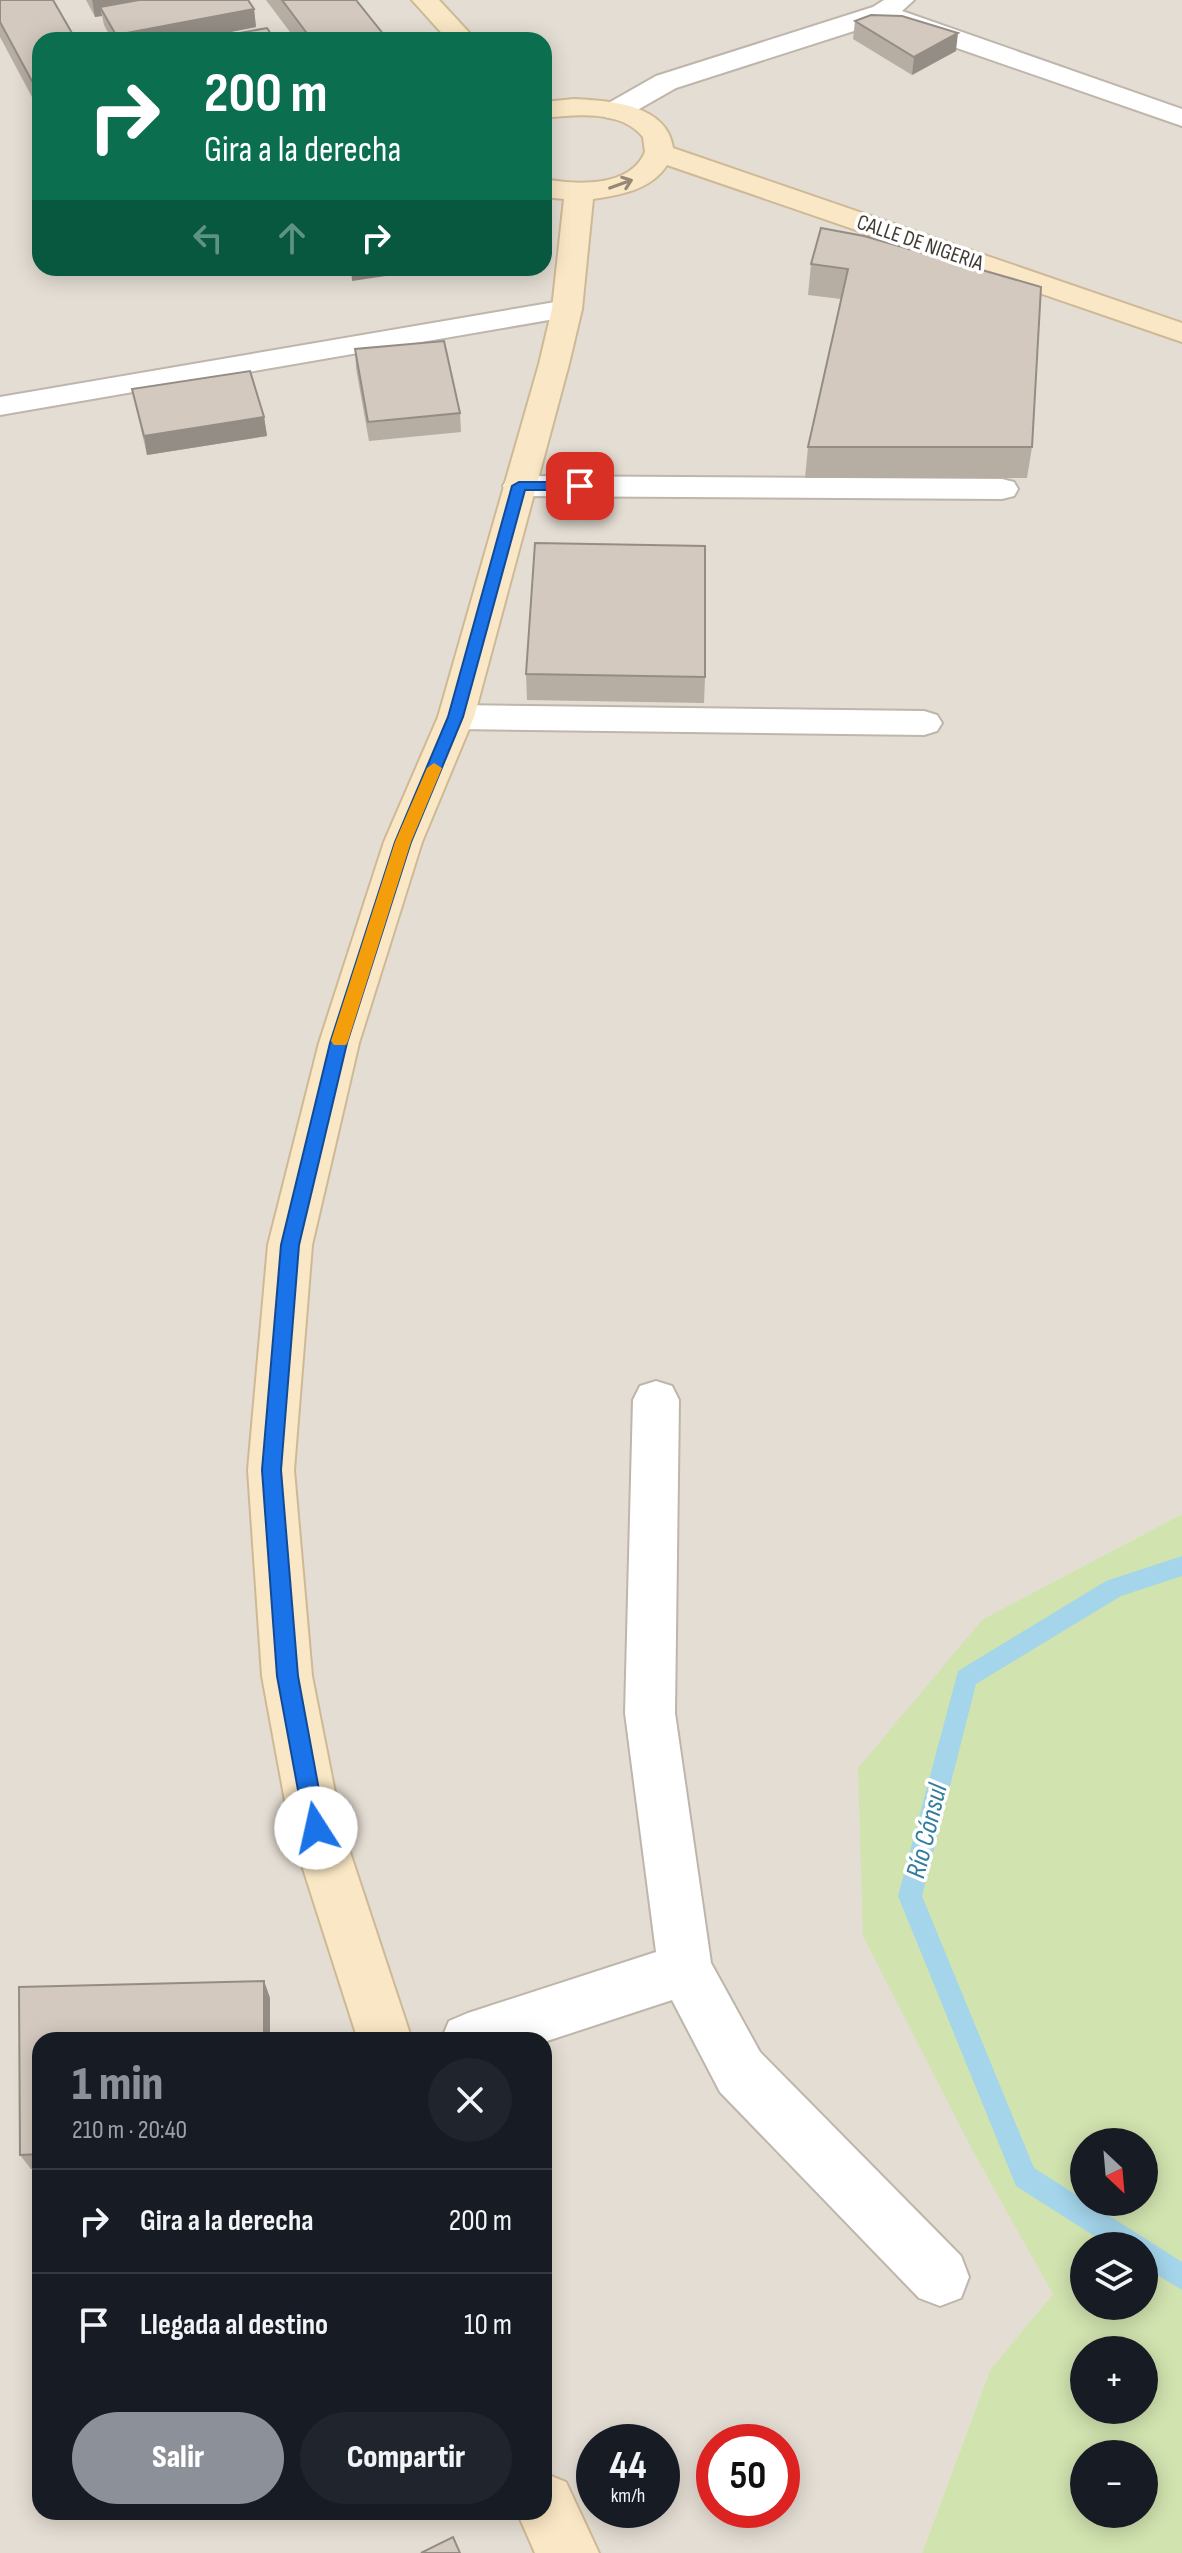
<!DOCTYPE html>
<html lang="es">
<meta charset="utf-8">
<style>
:root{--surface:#171b24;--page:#20242c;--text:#f1f3f6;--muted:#9ea1a6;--line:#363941;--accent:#8c9099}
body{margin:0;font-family:"Sofia Sans Condensed",sans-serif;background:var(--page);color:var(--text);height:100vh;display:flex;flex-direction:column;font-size:30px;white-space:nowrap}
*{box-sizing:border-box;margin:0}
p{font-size:26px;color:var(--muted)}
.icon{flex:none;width:44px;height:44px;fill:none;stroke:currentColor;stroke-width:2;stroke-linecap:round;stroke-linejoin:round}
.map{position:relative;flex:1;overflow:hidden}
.drawer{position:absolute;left:32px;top:2032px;width:520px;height:488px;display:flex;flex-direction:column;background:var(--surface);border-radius:24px;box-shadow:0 4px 20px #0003}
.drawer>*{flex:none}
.guide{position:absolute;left:32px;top:32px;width:520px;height:244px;border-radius:24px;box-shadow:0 4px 20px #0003;background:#0b6e4f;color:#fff;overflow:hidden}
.needle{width:52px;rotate:154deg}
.fabs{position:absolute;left:1070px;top:2128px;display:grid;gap:16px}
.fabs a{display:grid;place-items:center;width:88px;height:88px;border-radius:50%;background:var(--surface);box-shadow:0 4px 20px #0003;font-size:40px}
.speed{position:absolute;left:576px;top:2424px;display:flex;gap:16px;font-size:40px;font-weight:700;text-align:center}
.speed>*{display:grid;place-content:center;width:104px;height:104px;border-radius:50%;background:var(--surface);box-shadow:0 4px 20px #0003;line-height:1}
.speed small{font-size:20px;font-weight:400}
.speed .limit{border:12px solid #d22;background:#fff;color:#111}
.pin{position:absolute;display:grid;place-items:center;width:68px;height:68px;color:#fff;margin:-34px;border-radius:16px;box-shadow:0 4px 12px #0006}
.me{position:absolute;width:88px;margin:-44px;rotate:350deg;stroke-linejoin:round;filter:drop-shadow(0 0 6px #0008)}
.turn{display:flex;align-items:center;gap:28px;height:168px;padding:0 40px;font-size:36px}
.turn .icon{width:104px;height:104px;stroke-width:2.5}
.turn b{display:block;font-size:56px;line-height:68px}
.lanes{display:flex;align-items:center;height:76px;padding:0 40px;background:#0003;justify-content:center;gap:40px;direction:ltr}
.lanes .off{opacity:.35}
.round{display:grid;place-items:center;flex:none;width:84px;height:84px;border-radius:42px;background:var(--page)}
.head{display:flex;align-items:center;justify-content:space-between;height:136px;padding:0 40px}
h1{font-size:48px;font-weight:800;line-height:60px;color:var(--accent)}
.primary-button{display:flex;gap:16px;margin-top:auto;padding:16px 40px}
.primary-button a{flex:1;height:92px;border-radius:48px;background:var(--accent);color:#fff;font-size:32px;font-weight:800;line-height:92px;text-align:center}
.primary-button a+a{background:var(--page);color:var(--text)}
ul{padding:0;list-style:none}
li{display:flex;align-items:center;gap:24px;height:104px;padding:0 40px;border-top:2px solid var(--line)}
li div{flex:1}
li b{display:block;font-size:30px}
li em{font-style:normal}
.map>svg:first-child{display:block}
</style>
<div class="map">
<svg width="1182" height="2553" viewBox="0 0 1182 2553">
<rect width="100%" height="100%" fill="#f1ece4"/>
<!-- residential -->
<path fill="#e4ddd3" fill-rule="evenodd" d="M 0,0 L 1182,0 L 1182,1514 L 983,1619 L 975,2155 L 1054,2294 L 990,2370 L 922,2553 L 0,2553 ZM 40,40 L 544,40 L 544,268 L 40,268 ZM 40,2040 L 544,2040 L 544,2512 L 40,2512 ZM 594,2442 L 662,2442 L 662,2510 L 594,2510 ZM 714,2442 L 782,2442 L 782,2510 L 714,2510 Z"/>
<!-- green -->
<path fill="#d1e3af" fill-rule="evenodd" d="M 1182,1514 L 1182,2553 L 922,2553 L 990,2370 L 1053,2294 L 975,2155 L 863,1936 L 858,1768 L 983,1619 ZM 1084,2142 L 1144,2142 L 1144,2202 L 1084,2202 ZM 1084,2246 L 1144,2246 L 1144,2306 L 1084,2306 ZM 1084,2350 L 1144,2350 L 1144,2410 L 1084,2410 ZM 1144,2454 L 1144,2514 L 1084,2514 L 1084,2454 Z"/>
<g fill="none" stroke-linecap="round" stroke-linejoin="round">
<!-- stream -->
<polygon fill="#a4d5ea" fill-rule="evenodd" points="1182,1556 1182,1576 1121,1596 976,1684 922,1896 1034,2168 1182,2262 1182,2290 1144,2267 1144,2246 1110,2246 1016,2186 898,1896 958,1671 1106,1581"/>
<defs>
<g id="street">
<polygon points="884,0 914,0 902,11 1182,109 1182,126 882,22 676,88 625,117 615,119 605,117 601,111 605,105 656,76 873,7"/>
<polygon points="567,300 578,303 582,309 578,315 0,415 0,397"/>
<polygon points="519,476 1002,479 1014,482 1018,489 1014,496 1002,499 519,496 507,493 503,486 507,479"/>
<polygon points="456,705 924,711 937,715 942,723 937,731 924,735 456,729 443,725 438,717 443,709"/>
<polygon points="656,1381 672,1386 679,1400 675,1713 711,1963 760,2052 961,2256 969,2277 961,2298 940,2306 919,2298 720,2092 672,2000 544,2042 441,2040 449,2021 468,2013 656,1952 625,1713 633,1400 640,1386"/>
</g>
<g id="secondary">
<polygon points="412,0 439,0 476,40 448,40"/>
<path d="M 574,99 C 610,101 667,104 673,148 L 1182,323 L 1182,342 L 667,165 C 651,190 620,195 593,199 L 582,309 L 569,364 L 474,717 L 422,842 L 359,1043 L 312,1245 L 294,1470 L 312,1676 L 342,1828 L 412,2040 L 358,2040 L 290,1828 L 262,1676 L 248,1470 L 268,1245 L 319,1043 L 384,842 L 438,717 L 539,364 L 552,309 L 564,199 L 544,197 L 544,179 C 576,185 630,188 645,152 L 643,137 C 622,110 575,114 544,118 L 544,102 Z"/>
<polygon points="544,2473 566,2482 599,2553 535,2553 517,2512 544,2512"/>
</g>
</defs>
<!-- street casing -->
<use href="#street" stroke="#beb5ab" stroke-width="4"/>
<!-- secondary casing -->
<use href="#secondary" stroke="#ceb997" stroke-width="4"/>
<!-- street -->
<use href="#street" fill="#fff" fill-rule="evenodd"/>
<!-- secondary -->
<use href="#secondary" fill="#fae7c5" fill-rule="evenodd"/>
</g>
<!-- wall -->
<g fill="#b6ada3">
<polygon points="0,0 40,40 40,112 0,37"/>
<polygon points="86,0 248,0 254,9 256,27 190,40 112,40 104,25 102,16 95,17"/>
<polygon points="266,0 356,0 388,40 296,40"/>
<polygon points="855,21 956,51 912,75 853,39"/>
<polygon points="821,228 1032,447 1027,478 805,478 808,447 841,299 808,295 811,264"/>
<polygon points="355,349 460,413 461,432 369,441 356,368"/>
<polygon points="132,389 264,417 267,436 147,455"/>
<polygon points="526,674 705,677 704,703 527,700"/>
<polygon points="264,1981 270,1998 270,2040 40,2040 40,2169 31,2169 20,2155 19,1987"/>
</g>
<!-- shaded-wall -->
<g fill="#948d85">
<polygon points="92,0 190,0 100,7 102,16 95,17"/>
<polygon points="254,9 256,27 190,40 117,40 116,35"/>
<polygon points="958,33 956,51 912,75 914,57"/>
<polygon points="351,268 426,268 426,270 352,281"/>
<polygon points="264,417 267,436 147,455 144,436"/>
<polygon points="264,1981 270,1998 270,2040 264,2040"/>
</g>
<!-- building -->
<g fill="#d4c9be" stroke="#948d85" stroke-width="2">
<polygon points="0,0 53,0 76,40 40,40 40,96 0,22"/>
<polygon points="139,0 248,0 254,9 116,35 100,7"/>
<polygon points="282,0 356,0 388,40 312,40"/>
<polygon points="871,15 902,16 958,33 914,57 855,21"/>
<polygon points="267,28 275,40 201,40"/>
<polygon points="821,228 864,236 1041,287 1032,447 808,447 848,269 811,264"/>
<polygon points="444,341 460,413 368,422 355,349"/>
<polygon points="250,371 264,417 144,436 132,389"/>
<polygon points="535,543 705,546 705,677 526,674"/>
<polygon points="264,1981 264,2040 40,2040 40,2154 20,2155 19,1987"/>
<polygon points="453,2537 460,2553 421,2553"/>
</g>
<!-- one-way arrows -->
<defs><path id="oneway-shaft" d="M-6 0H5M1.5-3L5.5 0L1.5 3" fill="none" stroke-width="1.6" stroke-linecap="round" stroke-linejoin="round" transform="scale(2)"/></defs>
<use stroke="#958976" href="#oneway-shaft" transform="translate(621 184) rotate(-20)"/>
<!-- route -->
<polygon fill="#1a73e8" stroke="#114b97" stroke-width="2" points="519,482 580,482 586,486 580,490 525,490 463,717 411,842 347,1043 299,1245 281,1470 298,1676 326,1828 323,1835 316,1838 308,1835 305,1828 277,1676 262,1470 281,1245 330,1043 395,842 448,717 512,486"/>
<!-- slow -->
<polygon fill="#f59e0b" points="434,763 442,768 411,842 348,1041 346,1045 334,1045 331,1041 395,842 427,768"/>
<g text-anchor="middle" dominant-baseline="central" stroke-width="7" stroke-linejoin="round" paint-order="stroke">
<!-- far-street labels -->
<g font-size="22" fill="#423c35" stroke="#fff">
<text transform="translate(920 243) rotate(19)">CALLE DE NIGERIA</text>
</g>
<!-- water labels -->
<g font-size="28" font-style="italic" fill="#347d9f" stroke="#fff">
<text transform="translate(927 1831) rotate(-76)">Río Cónsul</text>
</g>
</g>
</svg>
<div class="fabs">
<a><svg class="needle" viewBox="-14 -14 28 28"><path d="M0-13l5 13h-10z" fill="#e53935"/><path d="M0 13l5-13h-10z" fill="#9ea1a6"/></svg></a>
<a><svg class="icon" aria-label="layers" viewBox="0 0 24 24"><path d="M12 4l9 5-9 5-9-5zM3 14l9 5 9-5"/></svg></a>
<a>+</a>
<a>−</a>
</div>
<div class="speed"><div>44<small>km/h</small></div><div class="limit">50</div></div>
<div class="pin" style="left:580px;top:486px;background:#d93025"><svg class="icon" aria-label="arrive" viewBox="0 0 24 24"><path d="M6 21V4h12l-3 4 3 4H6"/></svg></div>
<svg class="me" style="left:316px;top:1828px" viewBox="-20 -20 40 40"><circle r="19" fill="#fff"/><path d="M0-13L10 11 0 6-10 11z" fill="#1a73e8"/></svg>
<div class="guide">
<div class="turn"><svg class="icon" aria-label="right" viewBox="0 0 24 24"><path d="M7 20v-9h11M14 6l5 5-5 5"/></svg><div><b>200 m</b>Gira a la derecha</div></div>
<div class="lanes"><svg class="icon off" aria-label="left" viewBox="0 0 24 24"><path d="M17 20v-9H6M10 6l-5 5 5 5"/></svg><svg class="icon off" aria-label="ahead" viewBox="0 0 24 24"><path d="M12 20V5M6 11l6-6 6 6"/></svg><svg class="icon" aria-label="right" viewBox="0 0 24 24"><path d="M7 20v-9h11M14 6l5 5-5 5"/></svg></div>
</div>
<section class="drawer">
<div class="head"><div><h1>1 min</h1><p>210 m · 20:40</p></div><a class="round"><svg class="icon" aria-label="close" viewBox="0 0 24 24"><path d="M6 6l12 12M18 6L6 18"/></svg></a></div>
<ul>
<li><svg class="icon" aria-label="right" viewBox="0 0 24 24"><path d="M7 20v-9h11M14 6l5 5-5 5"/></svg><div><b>Gira a la derecha</b></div><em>200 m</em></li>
<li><svg class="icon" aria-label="arrive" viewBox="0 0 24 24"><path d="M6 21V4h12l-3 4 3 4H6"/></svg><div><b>Llegada al destino</b></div><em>10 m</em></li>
</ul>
<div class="primary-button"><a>Salir</a><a>Compartir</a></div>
</section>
</div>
